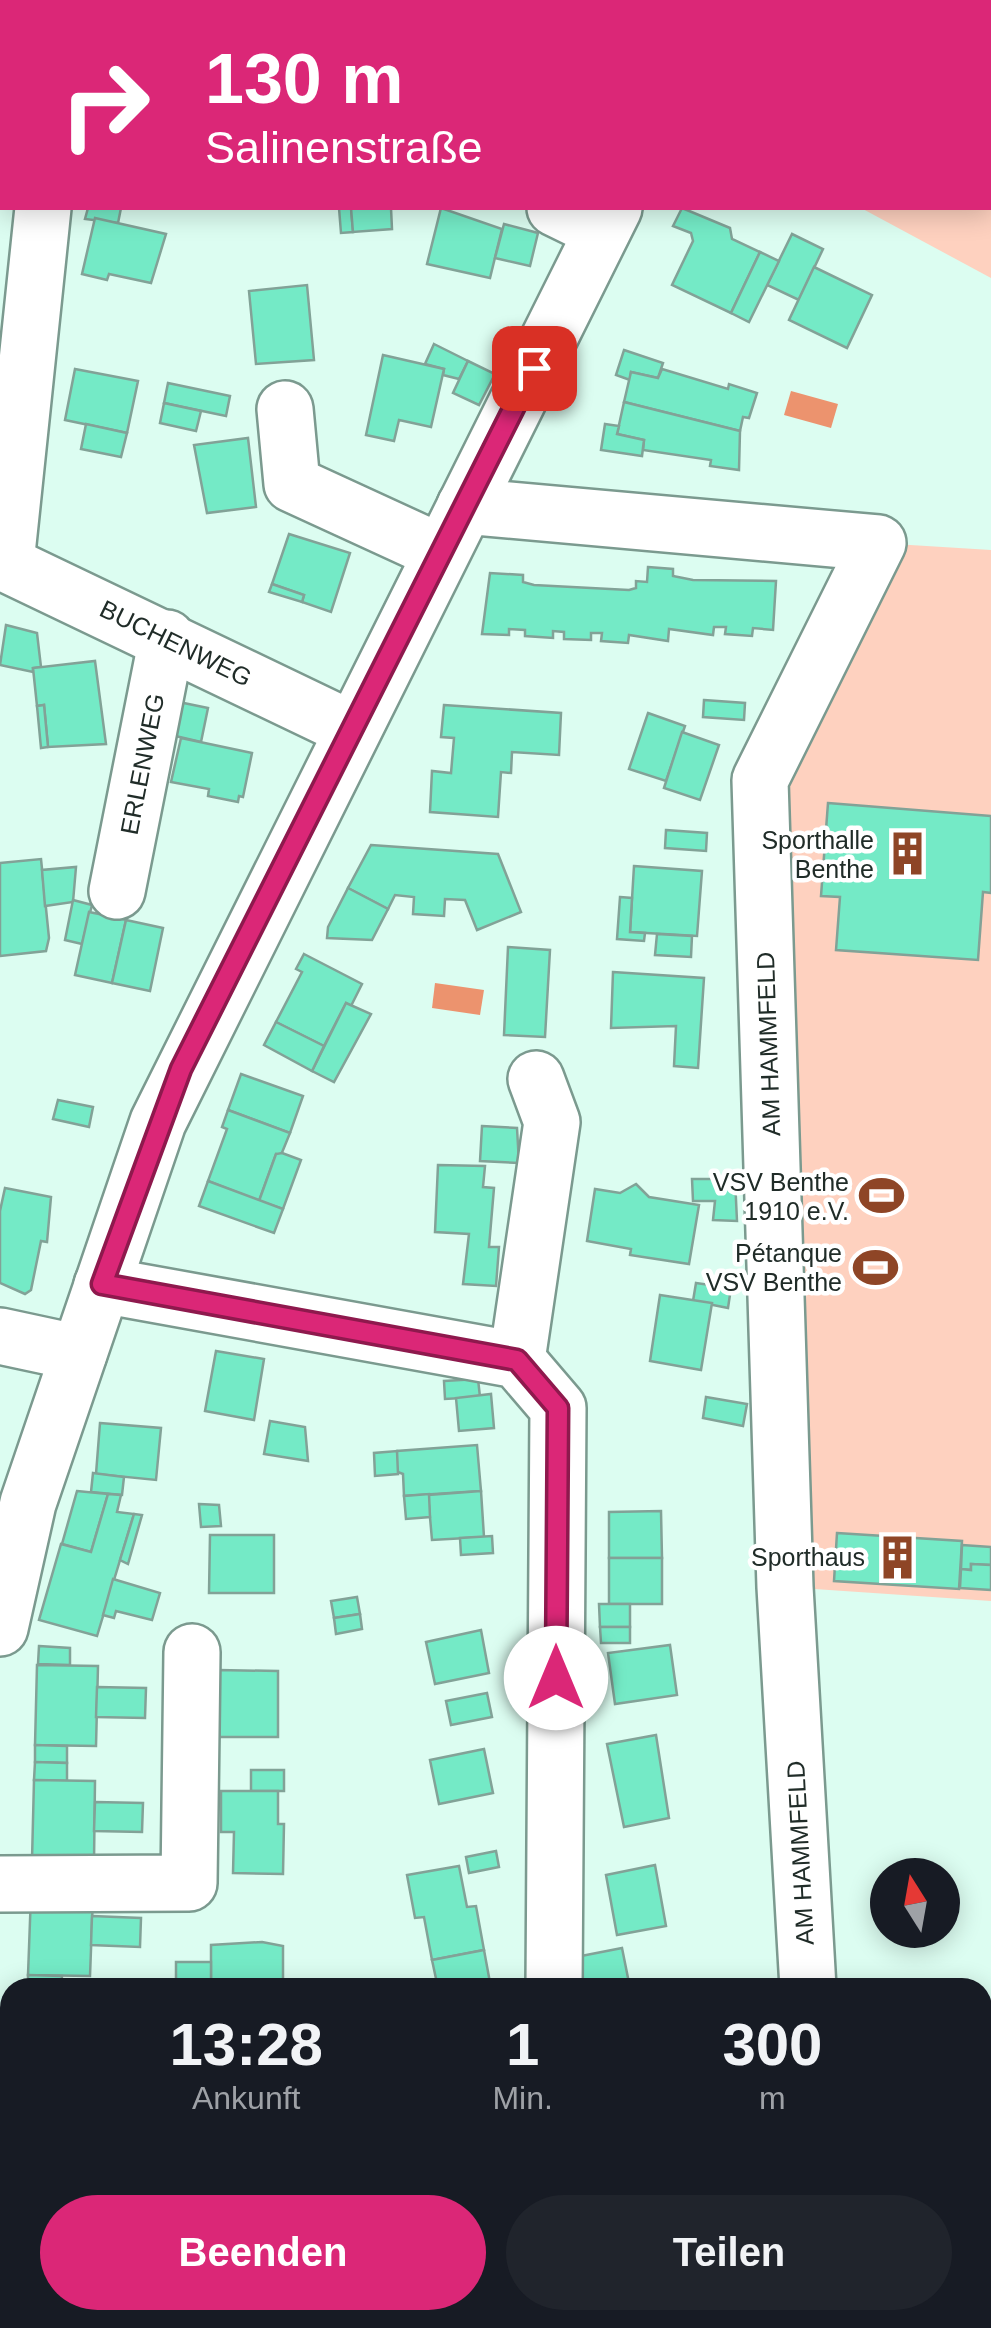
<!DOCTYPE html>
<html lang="de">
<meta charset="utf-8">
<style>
:root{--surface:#171b24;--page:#20242c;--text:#f1f3f6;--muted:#9ea1a6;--accent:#db2777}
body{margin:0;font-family:Helvetica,sans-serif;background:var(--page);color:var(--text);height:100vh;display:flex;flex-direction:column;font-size:38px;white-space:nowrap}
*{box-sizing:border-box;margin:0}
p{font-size:32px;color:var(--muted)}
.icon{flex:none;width:55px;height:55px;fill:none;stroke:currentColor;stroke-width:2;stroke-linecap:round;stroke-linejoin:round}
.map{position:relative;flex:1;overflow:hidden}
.details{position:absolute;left:0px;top:1978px;width:992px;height:352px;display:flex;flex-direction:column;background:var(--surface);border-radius:30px 30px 0 0;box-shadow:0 5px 25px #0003}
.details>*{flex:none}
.banner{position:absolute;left:0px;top:0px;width:992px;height:210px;box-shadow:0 5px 25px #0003;background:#db2777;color:#fff;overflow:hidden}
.needle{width:65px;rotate:349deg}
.buttons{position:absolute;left:870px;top:1858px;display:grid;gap:20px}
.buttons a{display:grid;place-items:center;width:90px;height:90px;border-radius:50%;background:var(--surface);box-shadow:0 5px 25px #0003;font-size:50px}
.pin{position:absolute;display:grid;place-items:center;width:85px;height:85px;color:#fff;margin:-42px;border-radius:20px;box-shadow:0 5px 15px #0006}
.me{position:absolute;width:110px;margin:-55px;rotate:0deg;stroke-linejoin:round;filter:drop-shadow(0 0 8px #0008)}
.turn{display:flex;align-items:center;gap:35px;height:210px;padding:0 40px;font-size:45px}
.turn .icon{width:130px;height:130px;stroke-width:2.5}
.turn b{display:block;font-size:70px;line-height:85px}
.eta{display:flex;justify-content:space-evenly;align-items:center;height:170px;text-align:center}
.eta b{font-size:60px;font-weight:700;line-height:70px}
.button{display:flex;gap:20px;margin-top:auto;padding:20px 40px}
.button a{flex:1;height:115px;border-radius:60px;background:var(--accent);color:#fff;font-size:40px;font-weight:700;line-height:115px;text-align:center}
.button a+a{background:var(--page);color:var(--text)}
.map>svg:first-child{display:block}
</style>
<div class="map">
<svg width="991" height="2328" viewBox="0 0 991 2328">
<rect width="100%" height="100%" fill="#dcfdf1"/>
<!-- green -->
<g fill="#fed1bf">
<polygon points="714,0 991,0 991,278 861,208 990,208 990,2"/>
<polygon points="878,543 991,550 991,1601 785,1587 760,780"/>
<rect x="840" y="2320" width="151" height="8"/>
</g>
<!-- water -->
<g fill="#ec936e">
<polygon points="791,391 838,404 831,428 784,415"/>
<polygon points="435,983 484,990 480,1015 432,1008"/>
</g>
<!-- building -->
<g fill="#74eac6" stroke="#82a297" stroke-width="2.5">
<polygon points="88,208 121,208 118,223 85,219"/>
<polygon points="339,208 351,208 353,232 341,233"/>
<polygon points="351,208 391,208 392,229 353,232"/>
<polygon points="441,208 502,229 490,278 427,264"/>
<polygon points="682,208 730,228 732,239 760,252 731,313 672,285 693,241 691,233 673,226"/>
<polygon points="95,218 166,234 151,283 109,274 107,280 82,274"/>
<polygon points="504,224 538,233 530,266 495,258"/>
<polygon points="792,234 823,249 799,300 767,285"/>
<polygon points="760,252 779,261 749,322 731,313"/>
<polygon points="814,267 872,295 847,348 789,320"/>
<polygon points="307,285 314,360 256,364 249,291"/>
<polygon points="434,344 468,361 459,379 443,375 444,369 425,364"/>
<polygon points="624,350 663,363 658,378 631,372 630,380 616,375"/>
<polygon points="383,355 444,369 431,427 399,420 394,441 366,435"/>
<polygon points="468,361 495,374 479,405 453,393"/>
<polygon points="75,369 138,381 127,433 65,420"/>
<polygon points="662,369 728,389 729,384 757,393 749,418 743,417 740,431 624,402 631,372 658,378"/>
<polygon points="168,383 230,396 226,416 164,403"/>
<polygon points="624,402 740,431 739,470 710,466 711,460 643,450 644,440 617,434"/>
<polygon points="164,403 201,411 196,431 160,423"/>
<polygon points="86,424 127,433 121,457 81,449"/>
<polygon points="605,424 619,426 617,434 644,440 642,456 601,450"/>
<polygon points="248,438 256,507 207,513 194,445"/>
<polygon points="289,534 350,553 331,612 302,602 304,595 272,584"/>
<polygon points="648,567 673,569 673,576 693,580 776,581 773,630 753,628 752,636 725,634 726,627 714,627 713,635 669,629 668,641 629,635 628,643 601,641 602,633 591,633 591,640 564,639 564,632 553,631 553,638 525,636 525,630 509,629 509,635 482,634 490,573 523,575 523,582 534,585 629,590 636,588 636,581 647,582"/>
<polygon points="272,584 304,595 302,602 269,592"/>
<polygon points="6,625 37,633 41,667 33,668 33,672 0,665"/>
<polygon points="95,661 106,744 48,747 44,705 37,706 33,668"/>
<polygon points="704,700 745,703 744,720 703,717"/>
<polygon points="174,701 208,708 201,742 167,734"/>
<polygon points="44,705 48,747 41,748 37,706"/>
<polygon points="444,705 561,713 559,755 512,752 511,773 501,772 498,817 430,812 432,771 451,773 454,738 441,737"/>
<polygon points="648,713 685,726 666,781 629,769"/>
<polygon points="682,732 719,745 700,800 664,788"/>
<polygon points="181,738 252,753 243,797 239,796 238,802 208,796 209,789 171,782"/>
<polygon points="828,803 991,816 991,893 983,892 978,960 836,950 840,897 821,896"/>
<polygon points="666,830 707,833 706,851 665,848"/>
<polygon points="371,845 498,854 521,912 477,930 465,900 445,899 444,916 413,914 414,897 395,895 388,909 348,888"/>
<polygon points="41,859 49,938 46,951 0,956 0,863"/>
<polygon points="634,866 702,871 697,936 630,932"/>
<polygon points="76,867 73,902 45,906 42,870"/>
<polygon points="348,888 388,909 372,940 327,938 328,927"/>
<polygon points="620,897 632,898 630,932 645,933 644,941 617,939"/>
<polygon points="73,900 92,905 82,944 65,940"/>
<polygon points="106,908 122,911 120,918 126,920 112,983 75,975 89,912 104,915"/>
<polygon points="126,920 163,928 150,991 112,983"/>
<polygon points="657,934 692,936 691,957 655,955"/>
<polygon points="508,947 550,950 545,1037 504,1035"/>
<polygon points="304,954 362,984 351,1006 346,1003 324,1046 276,1022 302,972 296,969"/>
<polygon points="613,972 704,978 698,1068 674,1066 676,1026 611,1028"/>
<polygon points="346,1003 371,1014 334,1082 312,1071"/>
<polygon points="276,1022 324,1046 312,1071 264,1045"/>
<polygon points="241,1074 303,1096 290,1133 228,1110"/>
<polygon points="58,1100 93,1107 89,1127 53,1119"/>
<polygon points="228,1110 290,1133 281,1155 276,1154 259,1201 208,1181 227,1129 222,1127"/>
<polygon points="482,1126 517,1128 519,1163 480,1161"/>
<polygon points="282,1153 301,1160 283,1209 259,1201 276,1154"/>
<polygon points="438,1165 485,1166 483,1187 494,1188 489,1247 499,1247 496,1286 463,1284 469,1234 435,1232"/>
<polygon points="692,1179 735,1179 737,1221 713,1220 715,1201 693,1201"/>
<polygon points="208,1181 283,1209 274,1233 199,1206"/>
<polygon points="636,1184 649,1197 699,1205 689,1264 630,1255 631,1249 587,1241 595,1189 620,1193"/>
<polygon points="5,1188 51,1197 47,1242 41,1241 31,1290 25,1294 0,1283 0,1211"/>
<polygon points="696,1283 731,1288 728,1308 693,1301"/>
<polygon points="660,1295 712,1303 701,1370 650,1361"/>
<polygon points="216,1351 264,1359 254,1420 205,1411"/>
<polygon points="478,1379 480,1397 445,1399 444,1381"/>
<polygon points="491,1394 494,1428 459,1431 456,1398"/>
<polygon points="706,1397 747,1404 743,1426 703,1418"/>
<polygon points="270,1421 305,1427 308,1461 264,1454"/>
<polygon points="100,1423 161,1428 156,1480 96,1474"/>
<polygon points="477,1445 481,1491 404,1496 403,1474 395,1471 397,1451"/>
<polygon points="397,1451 398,1474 375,1476 374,1453"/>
<polygon points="93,1473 124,1477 122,1495 91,1492"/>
<polygon points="77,1491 108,1494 91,1552 62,1544"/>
<polygon points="481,1491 484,1537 432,1540 428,1495"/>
<polygon points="108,1494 121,1495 117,1512 134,1514 97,1636 39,1620 61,1544 91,1552"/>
<polygon points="429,1494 430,1517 406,1519 404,1496"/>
<polygon points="199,1504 219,1505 221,1526 201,1527"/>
<polygon points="661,1511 662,1558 609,1558 609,1512"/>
<polygon points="134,1514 142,1515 128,1564 120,1560"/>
<polygon points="837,1533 962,1541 959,1589 834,1581"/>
<polygon points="210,1535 274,1535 274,1593 209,1593"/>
<polygon points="492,1536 493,1553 461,1555 460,1538"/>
<polygon points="962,1545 991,1547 991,1565 971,1564 971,1570 961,1569"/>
<rect x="609" y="1558" width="53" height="46"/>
<polygon points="971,1564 991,1565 991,1590 960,1588 961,1569 971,1570"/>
<polygon points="113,1579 160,1593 152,1620 116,1611 114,1618 103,1615"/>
<polygon points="357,1597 360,1614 334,1618 331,1601"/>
<polygon points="599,1604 630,1604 630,1627 600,1627"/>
<polygon points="360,1614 362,1629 336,1634 334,1618"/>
<polygon points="600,1627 630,1627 630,1643 601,1643"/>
<polygon points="481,1630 489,1673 435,1684 426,1642"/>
<polygon points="670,1645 677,1695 615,1704 608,1653"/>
<polygon points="39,1646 70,1648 70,1665 38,1664"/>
<polygon points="37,1665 98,1666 96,1746 35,1745"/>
<polygon points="218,1670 278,1671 278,1737 217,1737"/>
<polygon points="97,1687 146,1688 145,1718 96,1717"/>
<polygon points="487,1693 492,1717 451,1725 446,1701"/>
<polygon points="656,1735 669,1818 624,1827 607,1744"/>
<polygon points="35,1745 67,1746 67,1763 35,1762"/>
<polygon points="484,1749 493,1793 439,1804 430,1760"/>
<polygon points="35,1762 67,1763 67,1781 34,1780"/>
<rect x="251" y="1770" width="33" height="21"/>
<polygon points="34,1780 95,1781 94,1862 32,1860"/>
<polygon points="221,1791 278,1791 278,1824 284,1824 283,1874 233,1873 234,1832 221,1832"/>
<polygon points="95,1802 143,1803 142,1832 94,1831"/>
<polygon points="496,1851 499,1867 469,1873 466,1857"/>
<polygon points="655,1865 666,1926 617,1935 606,1875"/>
<polygon points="459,1866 467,1907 476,1906 484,1950 432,1960 424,1917 415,1918 407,1875"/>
<polygon points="31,1894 93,1896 90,1976 28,1975"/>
<polygon points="92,1916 141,1918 140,1947 91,1945"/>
<polygon points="262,1942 283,1946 283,1988 211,1988 211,1945"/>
<polygon points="622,1948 629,1983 582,1988 576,1957"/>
<polygon points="484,1950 491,1988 438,1988 432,1960"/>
<rect x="176" y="1962" width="35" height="26"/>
<polygon points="28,1975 62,1976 61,1988 28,1988"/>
<polygon points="88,2320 73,2321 73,2328 44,2328 44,2322 30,2321"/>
<rect x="202" y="2320" width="61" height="7"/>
</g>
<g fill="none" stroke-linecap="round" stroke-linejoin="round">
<defs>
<g id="minor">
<polyline points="713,2 714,0"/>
<polyline points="0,152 2,153"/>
<polyline points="555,208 602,231"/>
<polyline points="285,409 292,484 440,552"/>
<polyline points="465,506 878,543 760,780 785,1587 808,1988"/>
<polyline points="0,561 351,729"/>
<polyline points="6,563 43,208"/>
<polyline points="117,891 167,638"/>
<polyline points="102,1285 517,1360 558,1408 554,1988"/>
<polyline points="0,1336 79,1353"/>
<polyline points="517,1360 552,1122 536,1079"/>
<polyline points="0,1628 28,1503 158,1122 614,208"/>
<polyline points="0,1884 189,1883 192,1652"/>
<polyline points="0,2230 10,2230"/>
<polyline points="828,2320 828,2328"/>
<polyline points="552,2328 552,2320"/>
</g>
</defs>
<!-- minor casing -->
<use href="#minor" stroke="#7b9a8f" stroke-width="60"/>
<!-- minor -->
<use href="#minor" stroke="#fff" stroke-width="55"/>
</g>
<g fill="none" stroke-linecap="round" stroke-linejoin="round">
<defs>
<polyline id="route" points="534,368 181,1069 102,1284 517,1360 558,1408 556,1678"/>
</defs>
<!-- route casing -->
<use href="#route" stroke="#8e194d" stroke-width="25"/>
<!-- route -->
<use href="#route" stroke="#db2777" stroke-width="18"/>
</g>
<!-- icons -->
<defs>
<symbol id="building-bare" viewBox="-9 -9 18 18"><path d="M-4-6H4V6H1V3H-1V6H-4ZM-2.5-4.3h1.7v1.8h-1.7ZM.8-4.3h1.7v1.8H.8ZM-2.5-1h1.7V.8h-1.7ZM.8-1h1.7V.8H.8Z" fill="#8e4526" stroke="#fff" stroke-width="2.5" paint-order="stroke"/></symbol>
<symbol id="stadium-bare" viewBox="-9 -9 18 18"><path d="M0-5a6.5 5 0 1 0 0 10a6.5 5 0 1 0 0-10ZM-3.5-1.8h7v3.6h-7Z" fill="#8e4526" stroke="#fff" stroke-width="2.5" paint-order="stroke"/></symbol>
</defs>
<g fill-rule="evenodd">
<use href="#building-bare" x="876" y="822" width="63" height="63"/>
<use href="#stadium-bare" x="850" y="1164" width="63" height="63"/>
<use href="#stadium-bare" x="844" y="1236" width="63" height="63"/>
<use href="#building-bare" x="866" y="1526" width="63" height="63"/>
</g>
<g text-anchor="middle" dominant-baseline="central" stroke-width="9" stroke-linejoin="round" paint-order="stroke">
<!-- street labels -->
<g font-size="25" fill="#202c28" stroke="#fff">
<text transform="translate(176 643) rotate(26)">BUCHENWEG</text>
<text transform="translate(142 764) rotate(-79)">ERLENWEG</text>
<text transform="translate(768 1044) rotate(-92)">AM HAMMFELD</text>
<text transform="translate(800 1853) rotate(-93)">AM HAMMFELD</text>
</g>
<!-- poi labels -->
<g font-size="25" fill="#202c28" stroke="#fff" text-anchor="end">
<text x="874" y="840">Sporthalle<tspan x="874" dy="29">Benthe</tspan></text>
<text x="849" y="1182">VSV Benthe<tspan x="849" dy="29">1910 e.V.</tspan></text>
<text x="842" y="1253">Pétanque<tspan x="842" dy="29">VSV Benthe</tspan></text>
<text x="865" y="1557">Sporthaus</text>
</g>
</g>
</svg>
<div class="buttons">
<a><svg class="needle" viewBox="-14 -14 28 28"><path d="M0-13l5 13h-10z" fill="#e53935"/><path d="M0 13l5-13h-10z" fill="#9ea1a6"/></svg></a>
</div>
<div class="pin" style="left:534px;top:368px;background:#d93025"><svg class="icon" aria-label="arrive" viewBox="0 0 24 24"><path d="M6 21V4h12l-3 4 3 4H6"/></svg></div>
<svg class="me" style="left:556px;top:1678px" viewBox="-20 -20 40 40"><circle r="19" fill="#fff"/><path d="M0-13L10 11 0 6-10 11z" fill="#db2777"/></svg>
<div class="banner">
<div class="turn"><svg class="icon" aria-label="right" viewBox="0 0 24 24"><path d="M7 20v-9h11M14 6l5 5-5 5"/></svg><div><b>130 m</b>Salinenstraße</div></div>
</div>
<section class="details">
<div class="eta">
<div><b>13:28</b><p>Ankunft</p></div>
<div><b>1</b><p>Min.</p></div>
<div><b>300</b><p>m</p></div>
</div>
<div class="button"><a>Beenden</a><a>Teilen</a></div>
</section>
</div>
